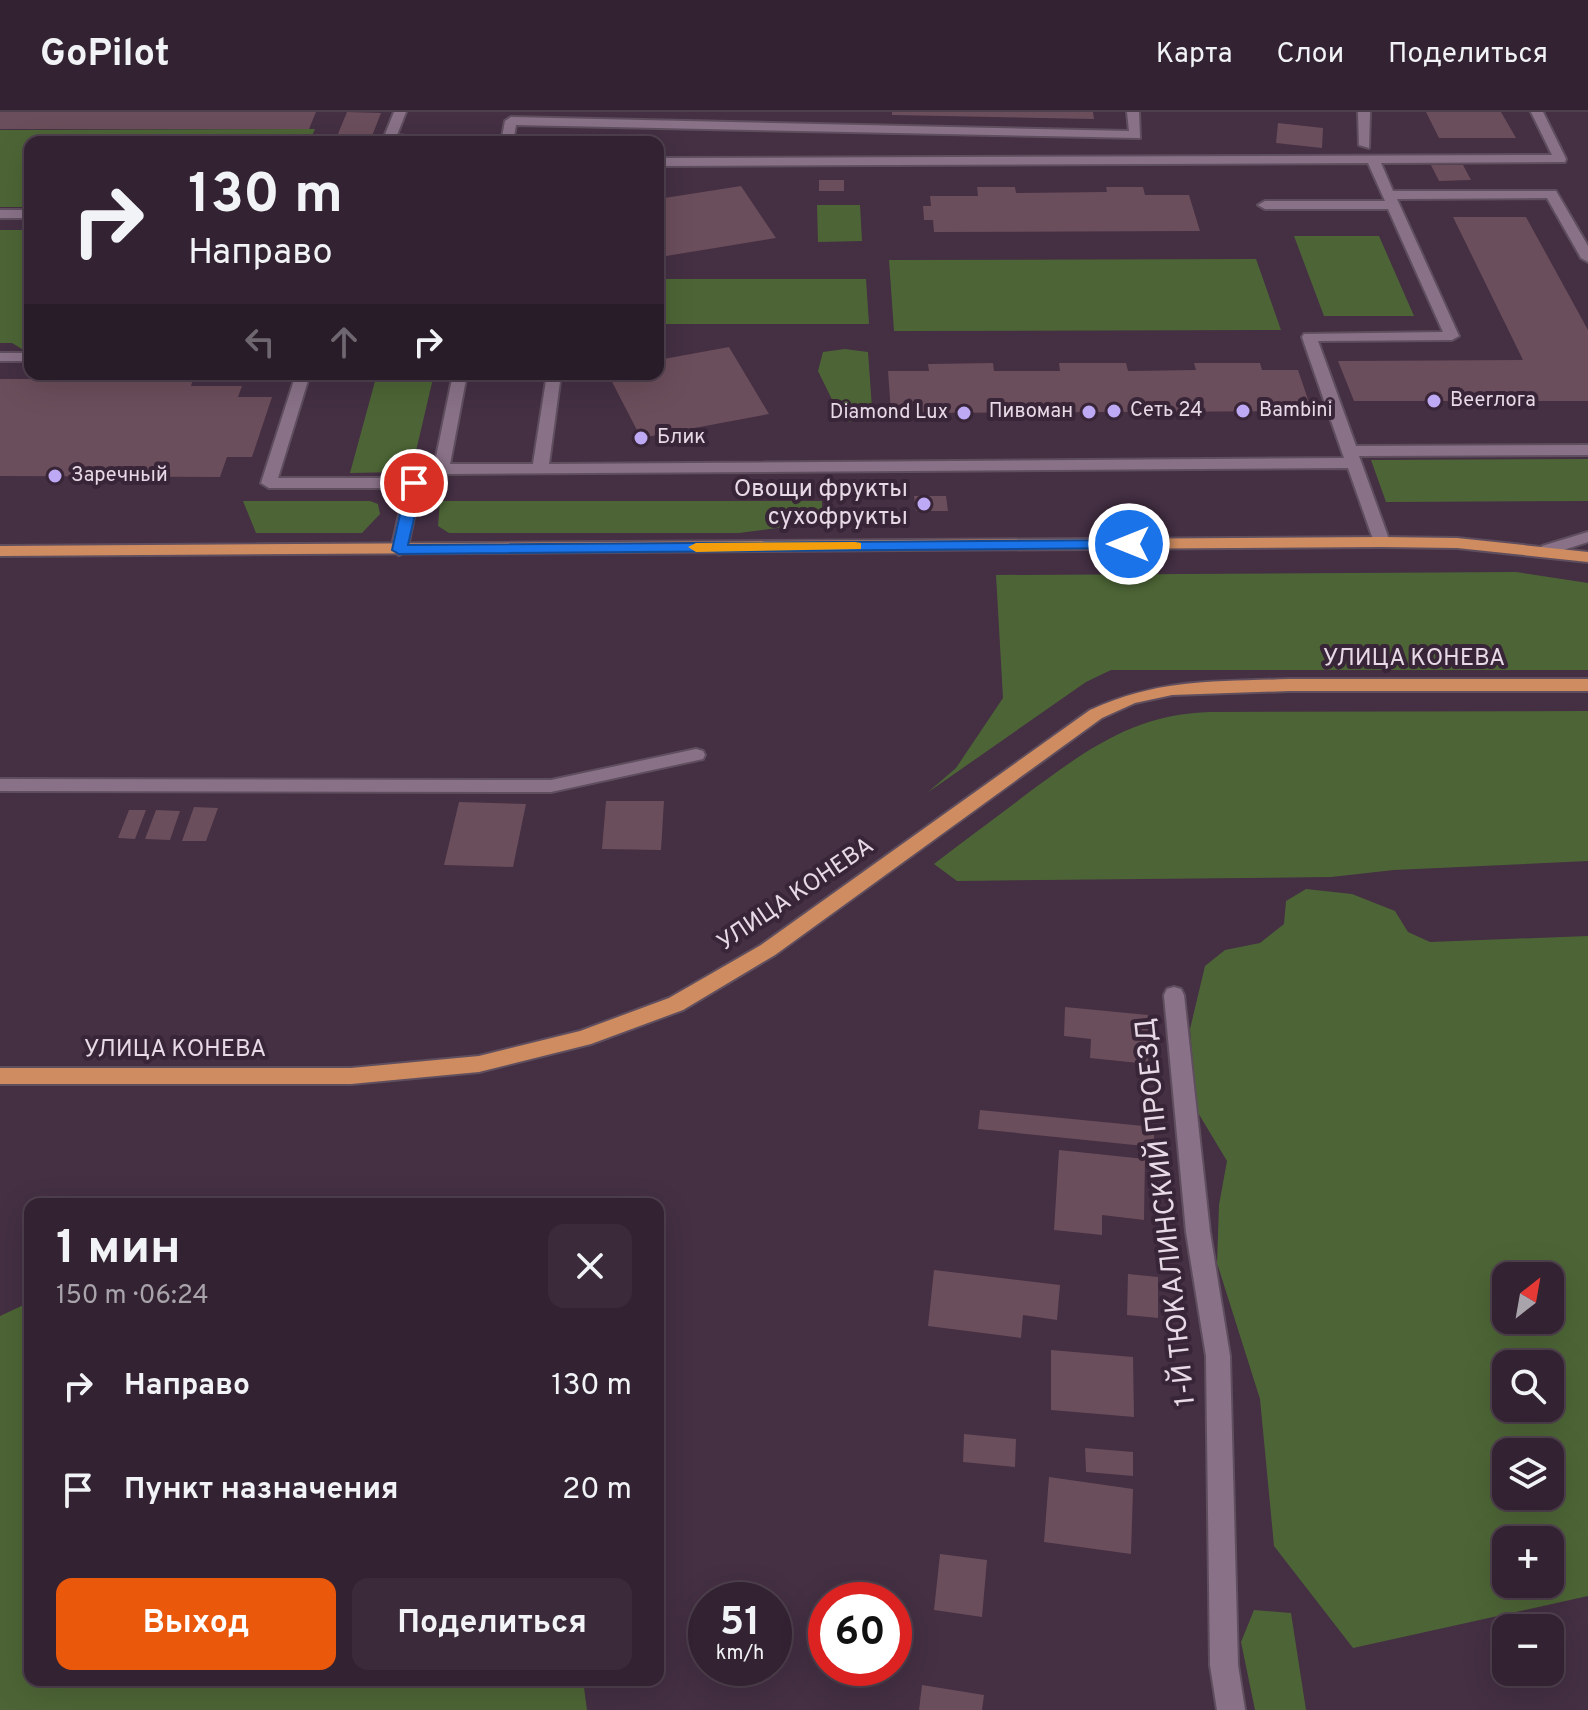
<!DOCTYPE html>
<html lang="ru">
<meta charset="utf-8">
<style>
:root{--surface:#332332;--page:#3b2b3a;--text:#f1f3f6;--muted:#a9a4ac;--line:#4e404d;--accent:#ea580c}
body{margin:0;font-family:Overpass,sans-serif;background:var(--page);color:var(--text);height:100vh;display:flex;flex-direction:column;font-size:30px;white-space:nowrap}
*{box-sizing:border-box;margin:0}
p{font-size:26px;color:var(--muted)}
.icon{flex:none;width:44px;height:44px;fill:none;stroke:currentColor;stroke-width:2;stroke-linecap:round;stroke-linejoin:round}
.map{position:relative;flex:1;overflow:hidden}
.sheet{position:absolute;left:24px;top:1086px;width:640px;height:488px;display:flex;flex-direction:column;background:var(--surface);border-radius:16px;box-shadow:0 8px 32px #0002,0 0 0 2px var(--line)}
.sheet>*{flex:none}
.banner{position:absolute;left:24px;top:24px;width:640px;height:244px;border-radius:16px;box-shadow:0 8px 32px #0002,0 0 0 2px var(--line);background:#332332;color:var(--text);overflow:hidden}
.needle{width:52px;rotate:31deg}
.buttons{position:absolute;left:1492px;top:1150px;display:grid;gap:16px}
.buttons a{display:grid;place-items:center;width:72px;height:72px;border-radius:16px;background:var(--surface);box-shadow:0 8px 32px #0002,0 0 0 2px var(--line);font-size:40px}
.speed{position:absolute;left:688px;top:1470px;display:flex;gap:16px;font-size:40px;font-weight:700;text-align:center}
.speed>*{display:grid;place-content:center;width:104px;height:104px;border-radius:50%;background:var(--surface);box-shadow:0 8px 32px #0002,0 0 0 2px var(--line);line-height:1}
.speed small{font-size:20px;font-weight:400}
.speed .limit{border:12px solid #d22;background:#fff;color:#111}
.pin{position:absolute;display:grid;place-items:center;width:68px;height:68px;color:#fff;margin:-34px;border:4px solid #fff;border-radius:50%;box-shadow:0 2px 8px #0007}
.me{position:absolute;width:88px;margin:-44px;rotate:270deg;stroke-linejoin:round;filter:drop-shadow(0 0 6px #0008)}
.turn{display:flex;align-items:center;gap:28px;height:168px;padding:0 32px;font-size:36px}
.turn .icon{width:104px;height:104px;stroke-width:2.5}
.turn b{display:block;font-size:56px;line-height:68px}
.lanes{display:flex;align-items:center;height:76px;padding:0 32px;background:#0003;justify-content:center;gap:40px;direction:ltr}
.lanes .off{opacity:.35}
.round{display:grid;place-items:center;flex:none;width:84px;height:84px;border-radius:16px;background:var(--page)}
.head{display:flex;align-items:center;justify-content:space-between;height:136px;padding:0 32px}
h1{font-size:48px;font-weight:700;line-height:60px}
.cta{display:flex;gap:16px;margin-top:auto;padding:16px 32px}
.cta a{flex:1;height:92px;border-radius:16px;background:var(--accent);color:#fff;font-size:32px;font-weight:700;line-height:92px;text-align:center}
.cta a+a{background:var(--page);color:var(--text)}
ul{padding:0;list-style:none}
li{display:flex;align-items:center;gap:24px;height:104px;padding:0 32px}
li div{flex:1}
li b{display:block;font-size:30px}
li em{font-style:normal}
header{display:flex;align-items:center;gap:48px;box-sizing:border-box;height:112px;padding:0 40px;background:var(--surface);border-bottom:2px solid var(--line)}
header strong{font-size:38px}
nav{display:flex;gap:44px;margin-inline-start:auto;font-size:28px}
.map>svg:first-child{display:block}
</style>
<header>
<strong>GoPilot</strong>
<nav><a>Карта</a><a>Слои</a><a>Поделиться</a></nav>
</header>
<div class="map">
<svg width="1588" height="1598" viewBox="0 0 1588 1598">
<rect width="100%" height="100%" fill="#442f43"/>
<!-- green -->
<g fill="#4d6536" fill-rule="evenodd">
<polygon points="315,17 309,30 30,30 30,95 0,95 0,18"/>
<polygon points="817,93 860,93 862,129 818,130"/>
<polygon points="0,118 30,118 30,242 12,231 0,231"/>
<polygon points="1294,124 1379,124 1414,204 1324,204"/>
<polygon points="1256,147 1281,218 894,219 889,148"/>
<polygon points="658,167 866,167 869,212 658,212"/>
<polygon points="845,237 868,240 873,310 843,310 818,259 823,240"/>
<polygon points="377,262 434,262 413,352 398,360 350,361"/>
<polygon points="1588,347 1588,389 1386,390 1371,348"/>
<polygon points="243,389 370,389 378,392 380,402 362,421 256,421"/>
<polygon points="440,389 822,389 822,410 739,421 449,421 438,414"/>
<polygon points="1516,460 1588,471 1588,558 1111,558 1086,570 927,681 956,656 1003,586 996,463"/>
<path d="M 1588,599 L 1588,749 L 1394,758 L 1331,765 L 957,769 L 934,752 C 965,728 997,705 1028,681 C 1088,637 1134,602 1211,600 Z"/>
<path d="M 1306,777 L 1352,782 L 1395,799 L 1408,820 L 1430,830 L 1588,824 L 1588,1484 L 1353,1536 L 1274,1434 L 1260,1287 L 1217,1151 L 1219,1093 L 1227,1049 L 1197,999 L 1190,917 L 1205,854 L 1225,838 L 1260,831 L 1284,812 L 1286,789 ZM 1506,1164 L 1550,1164 L 1550,1208 L 1506,1208 ZM 1506,1252 L 1550,1252 L 1550,1296 L 1506,1296 ZM 1506,1340 L 1550,1340 L 1550,1384 L 1506,1384 ZM 1506,1428 L 1550,1428 L 1550,1472 L 1506,1472 Z"/>
<polygon points="30,1190 30,1568 583,1568 587,1598 0,1598 0,1204"/>
<polygon points="1254,1498 1291,1501 1306,1598 1255,1598 1241,1530"/>
</g>
<!-- building -->
<g fill="#6b4e5b">
<polygon points="0,0 316,0 309,17 0,17"/>
<polygon points="347,0 381,1 370,29 335,29"/>
<polygon points="892,0 1093,0 1094,7 892,3"/>
<polygon points="1426,0 1501,0 1516,26 1439,26"/>
<polygon points="1278,11 1323,16 1322,36 1276,31"/>
<polygon points="1431,53 1463,53 1471,68 1439,69"/>
<rect x="819" y="68" width="25" height="11"/>
<polygon points="741,74 776,126 660,145 658,87"/>
<polygon points="977,75 1015,75 1016,81 1107,80 1106,75 1143,75 1145,83 1189,83 1200,119 934,120 933,108 924,108 923,94 931,94 930,84 978,84"/>
<polygon points="1453,105 1526,105 1588,218 1588,289 1354,289 1338,249 1523,248"/>
<polygon points="729,235 769,302 641,326 608,262 658,262 658,248"/>
<polygon points="993,251 994,259 1060,259 1059,251 1126,251 1128,259 1196,258 1194,251 1260,251 1262,258 1298,258 1312,299 891,301 888,259 929,259 928,252"/>
<polygon points="0,267 193,267 191,274 242,274 238,285 272,285 252,345 227,345 220,365 0,364"/>
<polygon points="914,384 946,384 948,399 916,399"/>
<polygon points="606,689 664,689 661,738 602,737"/>
<polygon points="459,690 526,692 513,755 444,753"/>
<polygon points="194,695 218,696 206,729 182,729"/>
<polygon points="129,698 146,698 135,727 118,726"/>
<polygon points="156,698 180,699 170,728 145,727"/>
<polygon points="1065,895 1148,903 1148,952 1090,946 1091,927 1064,924"/>
<polygon points="980,998 1154,1015 1154,1035 978,1017"/>
<polygon points="1059,1038 1145,1047 1144,1108 1102,1103 1102,1123 1054,1118"/>
<polygon points="934,1158 1060,1173 1057,1208 1023,1203 1021,1226 928,1214"/>
<polygon points="1128,1162 1158,1165 1158,1206 1127,1203"/>
<polygon points="1051,1238 1133,1245 1134,1305 1051,1298"/>
<polygon points="964,1322 1016,1327 1015,1355 963,1350"/>
<polygon points="1085,1336 1133,1340 1133,1364 1086,1360"/>
<polygon points="1049,1365 1133,1377 1131,1442 1044,1430"/>
<polygon points="940,1442 987,1448 982,1505 934,1498"/>
<polygon points="922,1573 984,1583 982,1598 919,1598"/>
</g>
<g fill="none" stroke-linecap="round" stroke-linejoin="round">
<defs>
<g id="minor">
<polygon points="394,0 406,0 397,23 425,26 431,30 382,30"/>
<polygon points="1127,0 1139,0 1140,26 516,13 513,30 501,30 505,9 511,5 1129,19"/>
<polygon points="1358,0 1370,0 1369,36 1359,33"/>
<polygon points="1531,0 1543,0 1566,47 1565,50 1381,51 1393,79 1556,79 1588,134 1588,150 1581,146 1547,86 1397,87 1459,224 1452,228 1318,229 1356,334 1588,333 1588,343 1359,344 1390,430 1388,433 1382,435 1374,430 1348,356 444,362 421,373 407,438 399,443 391,438 405,376 269,376 261,371 296,262 310,262 278,366 411,366 434,355 453,262 467,262 450,352 533,352 547,262 561,262 549,352 1344,346 1302,225 1304,222 1443,220 1388,97 1265,97 1258,93 1265,89 1385,89 1368,51 658,54 658,46 1552,43"/>
<rect x="0" y="98" width="30" height="8"/>
<rect x="0" y="241" width="30" height="8"/>
<polygon points="1588,420 1588,430 1548,443 1540,438 1542,434"/>
<polygon points="696,637 703,639 705,643 703,647 551,680 0,679 0,667 551,668"/>
<polygon points="1174,875 1181,877 1184,883 1210,1120 1230,1244 1238,1553 1245,1598 1217,1598 1210,1553 1206,1244 1186,1120 1164,883 1167,877"/>
</g>
<g id="major">
<polygon points="1382,425 1457,426 1588,440 1588,450 1457,436 1382,435 0,444 0,434"/>
<path d="M 1289,567 L 1588,567 L 1588,579 L 1289,579 L 1172,583 L 1135,591 L 1102,606 L 775,843 L 683,898 L 591,932 L 479,960 L 351,972 L 0,972 L 0,956 L 351,956 L 479,944 L 580,919 L 669,886 L 761,833 L 1090,598 C 1161,566 1213,570 1289,567 Z"/>
</g>
</defs>
<!-- minor casing -->
<use href="#minor" stroke="#5f4e5e" stroke-width="4"/>
<!-- major casing -->
<use href="#major" stroke="#5f4e5e" stroke-width="4"/>
<!-- minor -->
<use href="#minor" fill="#897288" fill-rule="evenodd"/>
<!-- major -->
<use href="#major" fill="#cf8c60" fill-rule="evenodd"/>
</g>
<!-- route -->
<polygon fill="#1a73e8" stroke="#114b97" stroke-width="2" points="414,367 422,371 408,433 1129,428 1137,432 1129,436 399,442 392,438 407,371"/>
<!-- slow -->
<polygon fill="#f59e0b" points="855,430 861,431 861,437 696,440 688,435 696,431"/>
<!-- markers -->
<g fill="#bea9f5" stroke="#392538" stroke-width="3">
<circle cx="1434" cy="289" r="8"/>
<circle cx="1114" cy="299" r="8"/>
<circle cx="1243" cy="299" r="8"/>
<circle cx="1089" cy="300" r="8"/>
<circle cx="964" cy="301" r="8"/>
<circle cx="641" cy="326" r="8"/>
<circle cx="55" cy="364" r="8"/>
<circle cx="924" cy="392" r="8"/>
</g>
<g text-anchor="middle" dominant-baseline="central" stroke-width="8" stroke-linejoin="round" paint-order="stroke">
<!-- far-poi labels -->
<g font-size="20" fill="#e7dae6" stroke="#392538" text-anchor="start">
<text x="1450" y="289">Beerлога</text>
<text x="1130" y="299">Сеть 24</text>
<text x="1259" y="299">Bambini</text>
<text x="1073" y="300" text-anchor="end">Пивоман</text>
<text x="948" y="301" text-anchor="end">Diamond Lux</text>
<text x="657" y="326">Блик</text>
<text x="71" y="364">Заречный</text>
</g>
<!-- poi labels -->
<g font-size="24" fill="#e7dae6" stroke="#392538" text-anchor="end">
<text x="908" y="378">Овощи фрукты<tspan x="908" dy="28">сухофрукты</tspan></text>
</g>
<!-- street labels -->
<g font-size="24" fill="#e7dae6" stroke="#392538">
<text x="1414" y="547">УЛИЦА КОНЕВА</text>
<text transform="translate(796 783) rotate(-34)">УЛИЦА КОНЕВА</text>
<text x="175" y="938">УЛИЦА КОНЕВА</text>
</g>
<!-- near-street labels -->
<g font-size="28" fill="#e7dae6" stroke="#392538">
<text transform="translate(1167 1100) rotate(-96)">1-Й ТЮКАЛИНСКИЙ ПРОЕЗД</text>
</g>
</g>
</svg>
<div class="buttons">
<a><svg class="needle" viewBox="-14 -14 28 28"><path d="M0-13l5 13h-10z" fill="#e53935"/><path d="M0 13l5-13h-10z" fill="#a9a4ac"/></svg></a>
<a><svg class="icon" aria-label="search" viewBox="0 0 24 24"><circle cx="10" cy="10" r="6"/><path d="M15 15l6 6"/></svg></a>
<a><svg class="icon" aria-label="layers" viewBox="0 0 24 24"><path d="M12 4l9 5-9 5-9-5zM3 14l9 5 9-5"/></svg></a>
<a>+</a>
<a>−</a>
</div>
<div class="speed"><div>51<small>km/h</small></div><div class="limit">60</div></div>
<div class="pin" style="left:414px;top:371px;background:#d93025"><svg class="icon" aria-label="arrive" viewBox="0 0 24 24"><path d="M6 21V4h12l-3 4 3 4H6"/></svg></div>
<svg class="me" style="left:1129px;top:432px" viewBox="-20 -20 40 40"><circle r="17" fill="#1a73e8" stroke="#fff" stroke-width="3"/><path d="M0-11L8 9 0 5-8 9z" fill="#fff"/></svg>
<div class="banner">
<div class="turn"><svg class="icon" aria-label="right" viewBox="0 0 24 24"><path d="M7 20v-9h11M14 6l5 5-5 5"/></svg><div><b>130 m</b>Направо</div></div>
<div class="lanes"><svg class="icon off" aria-label="left" viewBox="0 0 24 24"><path d="M17 20v-9H6M10 6l-5 5 5 5"/></svg><svg class="icon off" aria-label="ahead" viewBox="0 0 24 24"><path d="M12 20V5M6 11l6-6 6 6"/></svg><svg class="icon" aria-label="right" viewBox="0 0 24 24"><path d="M7 20v-9h11M14 6l5 5-5 5"/></svg></div>
</div>
<section class="sheet">
<div class="head"><div><h1>1 мин</h1><p>150 m · 06:24</p></div><a class="round"><svg class="icon" aria-label="close" viewBox="0 0 24 24"><path d="M6 6l12 12M18 6L6 18"/></svg></a></div>
<ul>
<li><svg class="icon" aria-label="right" viewBox="0 0 24 24"><path d="M7 20v-9h11M14 6l5 5-5 5"/></svg><div><b>Направо</b></div><em>130 m</em></li>
<li><svg class="icon" aria-label="arrive" viewBox="0 0 24 24"><path d="M6 21V4h12l-3 4 3 4H6"/></svg><div><b>Пункт назначения</b></div><em>20 m</em></li>
</ul>
<div class="cta"><a>Выход</a><a>Поделиться</a></div>
</section>
</div>
